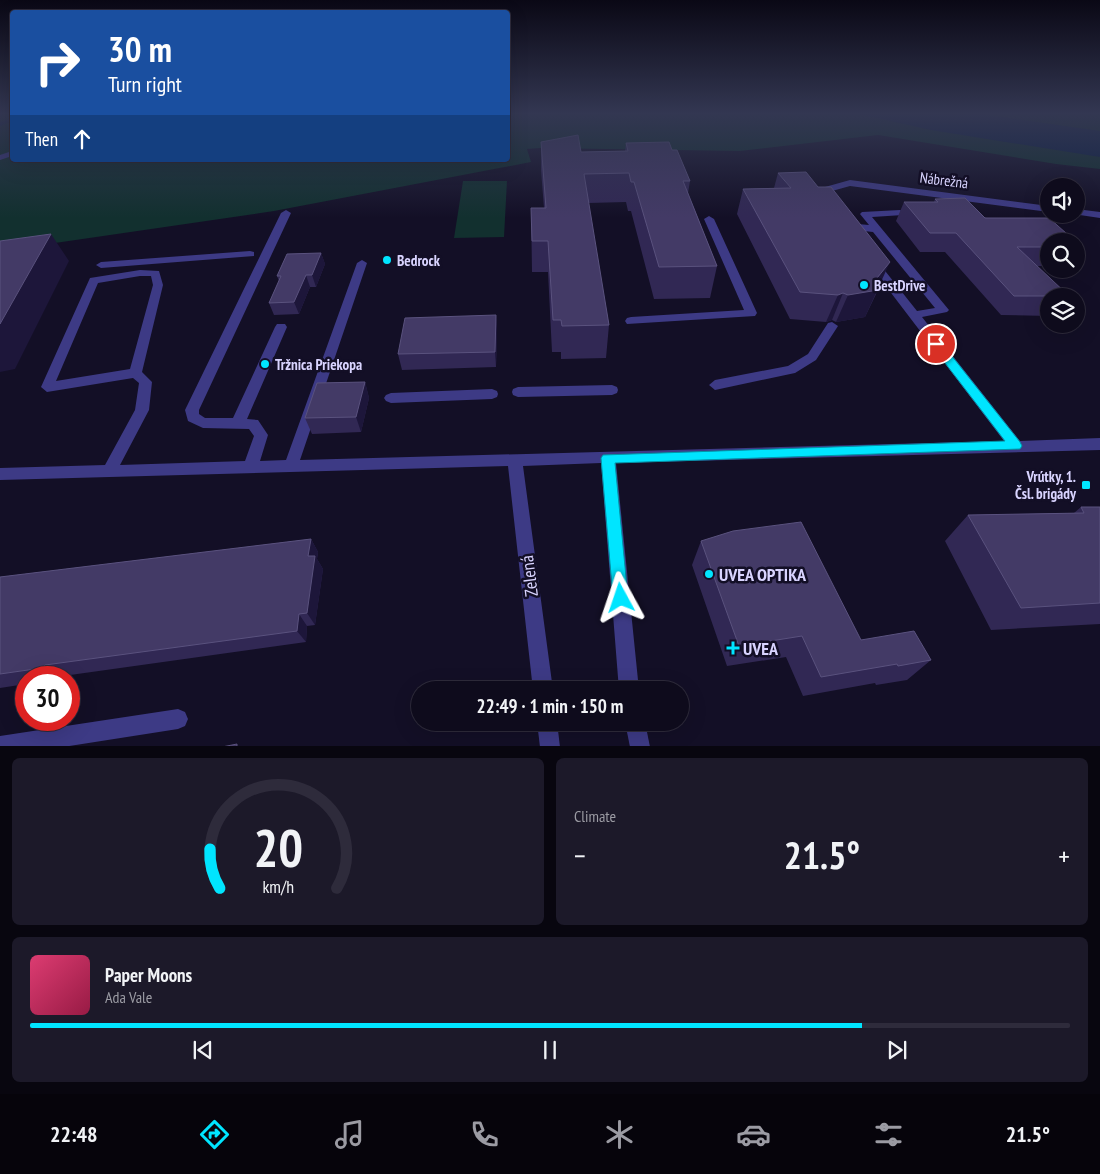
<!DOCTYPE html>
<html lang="en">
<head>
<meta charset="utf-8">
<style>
  body { margin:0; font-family:"PT Sans Narrow",sans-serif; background:#1c1929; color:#f1f3f6; height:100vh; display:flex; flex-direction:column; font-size:19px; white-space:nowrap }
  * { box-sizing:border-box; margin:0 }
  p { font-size:16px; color:#9b9ba3 }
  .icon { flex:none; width:28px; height:28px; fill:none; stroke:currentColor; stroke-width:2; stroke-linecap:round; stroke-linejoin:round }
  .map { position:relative; height:746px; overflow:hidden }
  .sheet { display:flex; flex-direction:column; gap:12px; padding:12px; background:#08060f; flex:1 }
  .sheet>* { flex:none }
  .guide { position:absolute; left:10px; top:10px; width:500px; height:152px; border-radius:5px; box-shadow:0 5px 20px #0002,0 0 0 1px #2e2b3b; background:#1a4fa0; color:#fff; overflow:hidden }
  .tools { position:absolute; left:1040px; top:178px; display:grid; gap:10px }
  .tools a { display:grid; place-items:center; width:45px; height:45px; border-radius:50%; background:#0e0b1c; box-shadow:0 5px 20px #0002,0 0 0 1px #2e2b3b; font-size:25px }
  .speed { position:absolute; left:15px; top:666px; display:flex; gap:10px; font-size:25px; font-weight:700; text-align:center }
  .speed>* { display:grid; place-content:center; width:65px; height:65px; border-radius:50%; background:#0e0b1c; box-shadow:0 5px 20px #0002,0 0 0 1px #2e2b3b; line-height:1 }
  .speed .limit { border:8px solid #d22; background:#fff; color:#111 }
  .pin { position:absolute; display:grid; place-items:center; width:42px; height:42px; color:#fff; margin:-21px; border:2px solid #fff; border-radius:50%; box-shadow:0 1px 5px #0007 }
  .me { position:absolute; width:55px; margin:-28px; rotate:355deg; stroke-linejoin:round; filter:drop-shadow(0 0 4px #0008) }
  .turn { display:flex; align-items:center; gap:18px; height:105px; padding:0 15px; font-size:22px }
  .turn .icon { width:65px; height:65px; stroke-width:2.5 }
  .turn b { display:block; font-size:35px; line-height:42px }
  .then { display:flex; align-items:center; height:48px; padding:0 15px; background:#0003; gap:10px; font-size:19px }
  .big { font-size:38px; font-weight:800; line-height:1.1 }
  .sheet .card { flex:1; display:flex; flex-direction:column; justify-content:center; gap:8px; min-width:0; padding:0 18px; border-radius:8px; background:#1c1929 }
  .sheet .dial { align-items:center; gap:0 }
  .dial svg { height:130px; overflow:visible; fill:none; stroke:#2e2b3b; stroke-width:7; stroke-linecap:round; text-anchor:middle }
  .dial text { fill:#f1f3f6; stroke:none }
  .song { display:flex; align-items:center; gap:15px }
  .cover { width:60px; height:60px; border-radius:8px; background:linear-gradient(135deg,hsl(340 70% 55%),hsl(340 70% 35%)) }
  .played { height:5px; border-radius:2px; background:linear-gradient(90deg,#00e5ff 80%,#2e2b3b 80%) }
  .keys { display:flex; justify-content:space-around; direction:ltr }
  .heat { display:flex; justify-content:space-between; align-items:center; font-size:28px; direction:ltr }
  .sheet .tiles { flex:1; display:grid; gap:12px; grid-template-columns:1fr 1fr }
  .card:last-child { grid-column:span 2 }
  .trip { position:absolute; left:411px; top:681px; width:278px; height:50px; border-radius:25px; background:#0e0b1c; box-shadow:0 5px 20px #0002,0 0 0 1px #2e2b3b; font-weight:800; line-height:50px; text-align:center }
  .tabs { display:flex; height:80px; justify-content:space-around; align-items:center; background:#06040b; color:#9b9ba3 }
  .tabs .icon { width:35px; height:35px }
  .tabs .current { color:#00e5ff }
  .tabs b { font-size:22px; color:#f1f3f6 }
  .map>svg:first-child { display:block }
</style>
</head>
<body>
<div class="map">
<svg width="1100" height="747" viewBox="0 0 1100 747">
  <rect width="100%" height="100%" fill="#130f26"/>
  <g fill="#12302f">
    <path d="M 0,113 L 12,113 L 12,160 L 508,160 L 508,113 L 1100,113 L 1100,169 L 1056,164 L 878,135 L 740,151 L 540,148 L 527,149 L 531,162 L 274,211 L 0,251 Z"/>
    <path d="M 463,181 L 507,181 L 504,237 L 454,238 Z"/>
  </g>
  <path fill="#0a1f44" d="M 855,113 L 974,113 L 1100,131 L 1100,157 L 931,130 Z"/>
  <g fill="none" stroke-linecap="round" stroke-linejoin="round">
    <path fill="#0a1f44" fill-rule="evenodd" d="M 10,119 L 12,119 L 12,121 L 0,126 L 0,122 Z"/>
    <g fill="#3d3a85" fill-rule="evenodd">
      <path d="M 12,151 L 12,156 L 0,160 L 0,155 Z"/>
      <path d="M 850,180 L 1049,206 L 1049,212 L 850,186 L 832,191 L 829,203 L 823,203 L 825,187 Z"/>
      <path d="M 1076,209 L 1100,212 L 1100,218 L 1073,214 L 1076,214 Z"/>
      <path d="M 286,210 L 291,213 L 199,410 L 199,414 L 205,418 L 233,418 L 275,327 L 277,324 L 285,324 L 287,327 L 247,419 L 258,420 L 268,435 L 260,461 L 286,460 L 357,263 L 362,260 L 367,263 L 300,460 L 1004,441 L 869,264 L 874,261 L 878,262 L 917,311 L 935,308 L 873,232 L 846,229 L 841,226 L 846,223 L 869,225 L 860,214 L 862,212 L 900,210 L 905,213 L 903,215 L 872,217 L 949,310 L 947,312 L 922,317 L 1020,441 L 1100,438 L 1100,450 L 616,463 L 639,690 L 619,690 L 601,463 L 523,466 L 553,690 L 533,690 L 508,466 L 0,480 L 0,468 L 105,465 L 135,410 L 139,383 L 133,378 L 47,392 L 41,387 L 90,278 L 140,270 L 159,271 L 163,285 L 142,372 L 152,382 L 149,410 L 120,465 L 245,461 L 254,436 L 249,429 L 203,428 L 188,421 L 185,410 L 281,213 ZM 140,276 L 151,276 L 153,285 L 130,369 L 56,381 L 98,283 Z"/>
      <path d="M 709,216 L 714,219 L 757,313 L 755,316 L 627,324 L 625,321 L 627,318 L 631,317 L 744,310 L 704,219 Z"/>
      <path d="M 250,251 L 254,252 L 254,256 L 101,268 L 96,265 L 101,262 Z"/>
      <path d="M 832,322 L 838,326 L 816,360 L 795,373 L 715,390 L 709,385 L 715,380 L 788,366 L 808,354 L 828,323 Z"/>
      <path d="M 612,385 L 617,387 L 618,390 L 617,393 L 612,395 L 518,397 L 513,395 L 512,392 L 513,389 L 518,387 Z"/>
      <path d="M 492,389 L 497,391 L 498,394 L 497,397 L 492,399 L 391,403 L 386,401 L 384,398 L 386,395 L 391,393 Z"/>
      <path d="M 178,709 L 185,712 L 188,719 L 185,726 L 178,729 L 63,747 L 0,747 L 0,736 Z"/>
      <path d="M 537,722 L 557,722 L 560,747 L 540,747 Z"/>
      <path d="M 625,722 L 645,722 L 650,747 L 630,747 Z"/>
    </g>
  </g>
  <g fill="#312854">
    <path d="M 541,142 L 581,152 L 625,151 L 626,143 L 672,150 L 690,181 L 688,193 L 717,266 L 710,298 L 654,299 L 631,211 L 628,211 L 626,202 L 588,203 L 609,325 L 606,358 L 561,359 L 561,352 L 552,352 L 548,272 L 532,272 L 531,208 L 544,208 L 541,170 Z"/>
    <path d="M 778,173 L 878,290 L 865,317 L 836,322 L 832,320 L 826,322 L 790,319 L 737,214 L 743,189 L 774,188 Z"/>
    <path d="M 935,199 L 1049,241 L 1049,266 L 1037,266 L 1049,296 L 1049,316 L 1001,315 L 945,252 L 920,252 L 896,221 L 904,202 L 934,202 Z"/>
    <path d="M 1076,242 L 1081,247 L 1076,254 Z"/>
    <path d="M 321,253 L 325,264 L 316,287 L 310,287 L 299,314 L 274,315 L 269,303 L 279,281 L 277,276 Z"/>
    <path d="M 496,315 L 497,330 L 496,367 L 402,370 L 398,354 Z"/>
    <path d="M 365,382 L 369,398 L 361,432 L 312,434 L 305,418 Z"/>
    <path d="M 1081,507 L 1100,507 L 1100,624 L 991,630 L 945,541 L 968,515 L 1074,513 Z"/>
    <path d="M 311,539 L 318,552 L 317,559 L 323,569 L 315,625 L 307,626 L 306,642 L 63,676 L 62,678 L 26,678 L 26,684 L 0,688 L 0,577 Z"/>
    <path d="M 701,541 L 861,640 L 931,660 L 907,680 L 876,685 L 875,683 L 803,696 L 786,657 L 727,666 L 692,565 Z"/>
  </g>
  <g fill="#1d163a">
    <path d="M 51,234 L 69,261 L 15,369 L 0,372 L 0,324 Z"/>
    <path d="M 321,253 L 325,264 L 316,287 L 312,275 Z"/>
    <path d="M 890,262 L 865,317 L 836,322 L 848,295 L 873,283 Z"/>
    <path d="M 306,275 L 310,287 L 299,314 L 294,302 Z"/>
    <path d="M 843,293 L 832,320 L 826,322 L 838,295 Z"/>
    <path d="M 496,315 L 497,330 L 496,367 L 495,352 Z"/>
    <path d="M 365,382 L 369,398 L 361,432 L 356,417 Z"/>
    <path d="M 311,539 L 318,552 L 317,559 L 323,569 L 315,625 L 307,613 L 308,556 Z"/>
    <path d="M 299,614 L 307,626 L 306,642 L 297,631 Z"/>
    <path d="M 45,665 L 63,676 L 62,678 L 58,678 L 42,668 Z"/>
  </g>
  <g fill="#433a66" stroke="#5a527e">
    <path d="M 578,135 L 581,152 L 628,151 L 626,143 L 669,142 L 672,150 L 677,150 L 690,181 L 683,181 L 717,266 L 659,267 L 634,182 L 631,182 L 629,173 L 584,174 L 609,325 L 562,326 L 561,320 L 553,320 L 548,241 L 532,241 L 531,208 L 546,208 L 541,142 Z"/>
    <path d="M 806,172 L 818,187 L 831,187 L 890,262 L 873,283 L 878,290 L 848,295 L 843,293 L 838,295 L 800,292 L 743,189 L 791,188 L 778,173 Z"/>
    <path d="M 965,198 L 985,218 L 1049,218 L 1075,241 L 1049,241 L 1049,247 L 1017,247 L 1069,296 L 1014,296 L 956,233 L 930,233 L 904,202 L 938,202 L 935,199 Z"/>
    <path d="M 51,234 L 0,324 L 0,241 Z"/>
    <path d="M 1076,242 L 1081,247 L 1076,247 Z"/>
    <path d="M 321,253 L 312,275 L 306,275 L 294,302 L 269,303 L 281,276 L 277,276 L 287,254 Z"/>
    <path d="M 496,315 L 495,352 L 398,354 L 405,318 Z"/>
    <path d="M 365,382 L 356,417 L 305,418 L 317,383 Z"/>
    <path d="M 1081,507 L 1100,507 L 1100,603 L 1021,608 L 968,515 L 1084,513 Z"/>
    <path d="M 801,522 L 861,640 L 914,631 L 931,660 L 898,666 L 897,664 L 821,677 L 802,636 L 739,646 L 701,541 L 733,531 Z"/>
    <path d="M 311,539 L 308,556 L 315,556 L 307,613 L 299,614 L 297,631 L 45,665 L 42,668 L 0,674 L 0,577 Z"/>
    <path d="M 237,744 L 237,747 L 222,747 Z"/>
  </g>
  <linearGradient id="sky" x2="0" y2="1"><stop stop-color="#0a0815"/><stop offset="0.52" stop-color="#333752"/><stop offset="1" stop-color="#333752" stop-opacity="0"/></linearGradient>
  <rect width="1100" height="218" fill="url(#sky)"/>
  <path fill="#00e5ff" stroke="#0095a6" d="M 936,340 L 940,341 L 1020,442 L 1022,446 L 1020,449 L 615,463 L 628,598 L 626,604 L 621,606 L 615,604 L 613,598 L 601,458 L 603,455 L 1005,441 L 932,346 L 931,344 Z"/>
  <g fill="#00e5ff" stroke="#130f26" stroke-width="2">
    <circle cx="387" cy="260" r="5"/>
    <circle cx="864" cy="285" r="5"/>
    <circle cx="265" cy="364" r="5"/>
    <rect x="1081" y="480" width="10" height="10" rx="2.5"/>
    <circle cx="709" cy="574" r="5"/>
    <path d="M730.5 640.5h5v5h5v5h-5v5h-5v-5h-5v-5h5z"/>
  </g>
  <g text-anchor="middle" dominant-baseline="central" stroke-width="5" stroke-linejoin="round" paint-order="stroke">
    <g font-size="15" fill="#d9d4ff" stroke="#130f26">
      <text transform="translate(944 180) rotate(7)">Nábrežná</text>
    </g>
    <g font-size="15" font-weight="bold" fill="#d9d4ff" stroke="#130f26" text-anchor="start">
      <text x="397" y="260">Bedrock</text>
      <text x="874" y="285">BestDrive</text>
      <text x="275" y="364">Tržnica Priekopa</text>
      <text x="1076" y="476" text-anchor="end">Vrútky, 1.<tspan x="1076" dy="17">Čsl. brigády</tspan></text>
    </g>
    <g font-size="18" font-weight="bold" fill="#d9d4ff" stroke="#130f26" text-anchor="start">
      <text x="719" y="574">UVEA OPTIKA</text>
      <text x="743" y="648">UVEA</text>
    </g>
    <g font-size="18" fill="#d9d4ff" stroke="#130f26">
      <text transform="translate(529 576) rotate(-97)">Zelená</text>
    </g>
  </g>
</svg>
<div class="tools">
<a><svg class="icon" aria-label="sound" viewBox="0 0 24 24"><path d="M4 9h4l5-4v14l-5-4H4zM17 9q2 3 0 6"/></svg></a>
<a><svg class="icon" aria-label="search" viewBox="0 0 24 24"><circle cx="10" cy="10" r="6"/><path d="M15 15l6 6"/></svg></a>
<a><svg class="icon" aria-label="layers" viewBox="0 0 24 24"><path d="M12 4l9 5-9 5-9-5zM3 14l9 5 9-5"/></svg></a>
</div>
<div class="speed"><div class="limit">30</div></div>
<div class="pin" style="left:936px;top:344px;background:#d93025"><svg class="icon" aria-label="arrive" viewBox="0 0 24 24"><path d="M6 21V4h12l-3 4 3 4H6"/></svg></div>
<svg class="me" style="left:621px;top:598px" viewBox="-20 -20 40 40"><path d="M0-17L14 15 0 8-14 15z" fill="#00e5ff" stroke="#fff" stroke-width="4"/></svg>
<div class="trip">22:49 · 1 min · 150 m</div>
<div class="guide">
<div class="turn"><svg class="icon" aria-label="right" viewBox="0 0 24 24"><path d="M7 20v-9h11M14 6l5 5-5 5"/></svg><div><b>30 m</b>Turn right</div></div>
<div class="then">Then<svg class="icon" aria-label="ahead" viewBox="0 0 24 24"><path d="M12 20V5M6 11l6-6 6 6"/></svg></div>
</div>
</div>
<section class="sheet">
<div class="tiles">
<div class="card dial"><svg viewBox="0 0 100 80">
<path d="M14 69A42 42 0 1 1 86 69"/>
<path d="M14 69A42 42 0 0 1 8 45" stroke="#00e5ff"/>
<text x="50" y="56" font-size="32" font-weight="700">20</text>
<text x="50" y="72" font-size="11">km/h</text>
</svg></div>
<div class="card"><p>Climate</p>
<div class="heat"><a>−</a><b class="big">21.5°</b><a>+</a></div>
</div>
<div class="card">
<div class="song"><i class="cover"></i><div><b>Paper Moons</b><p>Ada Vale</p></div></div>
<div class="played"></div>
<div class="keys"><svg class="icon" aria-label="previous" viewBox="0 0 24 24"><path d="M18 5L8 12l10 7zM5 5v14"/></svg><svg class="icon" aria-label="pause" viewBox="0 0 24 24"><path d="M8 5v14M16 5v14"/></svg><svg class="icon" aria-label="next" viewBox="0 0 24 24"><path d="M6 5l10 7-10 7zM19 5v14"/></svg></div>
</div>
</div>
</section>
<nav class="tabs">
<b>22:48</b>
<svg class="icon current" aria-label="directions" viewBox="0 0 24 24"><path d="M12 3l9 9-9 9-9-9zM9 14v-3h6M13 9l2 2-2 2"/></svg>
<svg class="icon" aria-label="music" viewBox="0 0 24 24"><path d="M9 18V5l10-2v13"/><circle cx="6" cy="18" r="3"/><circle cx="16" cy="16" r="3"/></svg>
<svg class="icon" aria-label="phone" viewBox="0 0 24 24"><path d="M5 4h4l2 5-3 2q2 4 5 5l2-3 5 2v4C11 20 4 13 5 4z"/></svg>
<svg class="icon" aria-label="climate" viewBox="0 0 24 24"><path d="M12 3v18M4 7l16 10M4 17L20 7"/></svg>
<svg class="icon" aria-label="car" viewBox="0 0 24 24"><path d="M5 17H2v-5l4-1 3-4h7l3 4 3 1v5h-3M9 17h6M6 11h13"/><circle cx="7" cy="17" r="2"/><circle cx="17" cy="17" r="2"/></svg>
<svg class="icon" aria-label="filters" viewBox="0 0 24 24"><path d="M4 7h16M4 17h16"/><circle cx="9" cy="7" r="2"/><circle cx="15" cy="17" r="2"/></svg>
<b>21.5°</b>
</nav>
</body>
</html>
